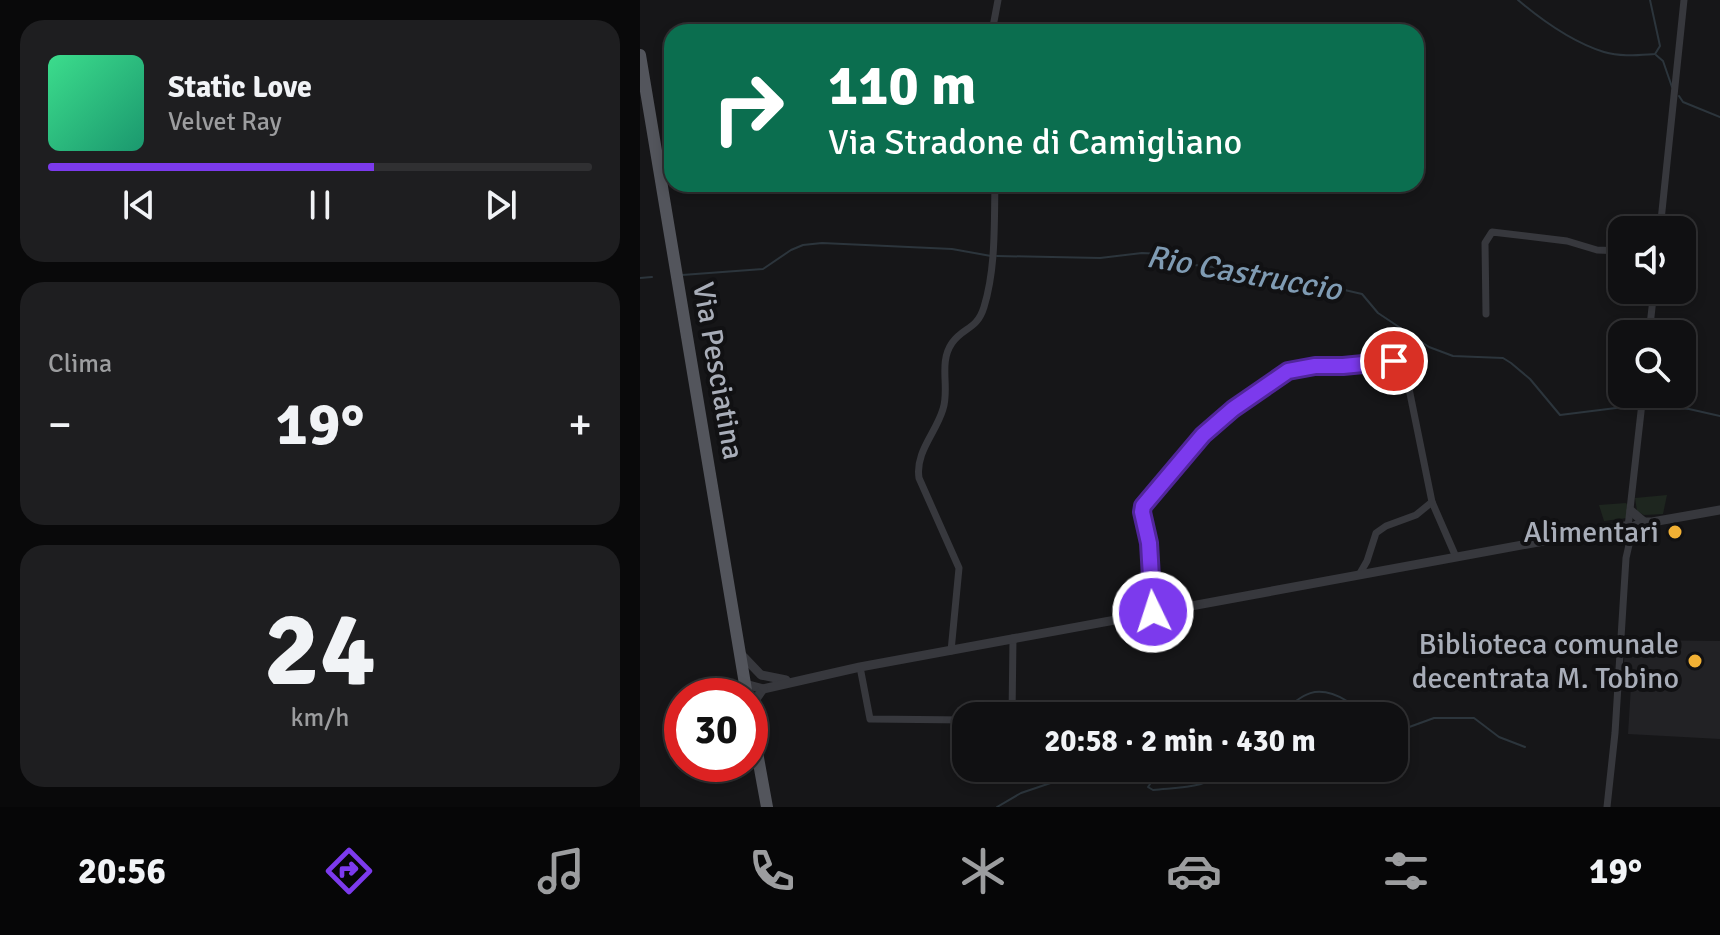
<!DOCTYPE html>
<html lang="it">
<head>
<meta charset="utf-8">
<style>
  body { margin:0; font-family:Signika,sans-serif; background:#1e1e20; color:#f1f3f6; height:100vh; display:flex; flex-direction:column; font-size:30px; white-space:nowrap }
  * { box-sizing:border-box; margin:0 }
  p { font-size:26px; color:#9c9d9f }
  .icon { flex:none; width:44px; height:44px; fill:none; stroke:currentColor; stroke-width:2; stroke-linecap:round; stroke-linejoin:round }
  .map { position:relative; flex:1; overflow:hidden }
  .sheet { display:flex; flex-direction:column; gap:20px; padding:20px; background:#09090a; width:640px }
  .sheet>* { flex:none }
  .hud { position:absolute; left:24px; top:24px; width:760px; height:168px; border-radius:24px; box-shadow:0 4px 12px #0003,0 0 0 2px #303032; background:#0b6e4f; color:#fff; overflow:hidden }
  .buttons { position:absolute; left:968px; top:216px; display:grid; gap:16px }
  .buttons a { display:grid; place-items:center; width:88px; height:88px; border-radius:16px; background:#101012; box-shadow:0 4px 12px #0003,0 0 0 2px #303032; font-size:40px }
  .speed { position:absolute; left:24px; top:678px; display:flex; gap:16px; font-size:40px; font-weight:700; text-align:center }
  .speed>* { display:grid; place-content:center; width:104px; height:104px; border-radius:50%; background:#101012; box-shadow:0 4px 12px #0003,0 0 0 2px #303032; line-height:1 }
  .speed .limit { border:12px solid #d22; background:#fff; color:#111 }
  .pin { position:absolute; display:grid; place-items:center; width:68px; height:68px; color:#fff; margin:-34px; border:4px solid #fff; border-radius:50%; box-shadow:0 2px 8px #0007 }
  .me { position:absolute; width:88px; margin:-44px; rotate:356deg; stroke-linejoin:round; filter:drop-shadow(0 0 6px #0008) }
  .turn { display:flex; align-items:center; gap:28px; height:168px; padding:0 32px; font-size:36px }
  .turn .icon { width:104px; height:104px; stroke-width:2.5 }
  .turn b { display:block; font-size:56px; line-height:68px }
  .big { font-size:60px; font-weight:800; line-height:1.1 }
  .sheet .tile { flex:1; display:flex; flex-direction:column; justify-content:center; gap:12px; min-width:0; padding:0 28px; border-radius:24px; background:#1e1e20 }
  .sheet .dial { align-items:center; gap:0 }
  .dial b { font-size:104px; line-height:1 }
  .song { display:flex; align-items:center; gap:24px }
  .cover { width:96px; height:96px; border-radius:12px; background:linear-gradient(135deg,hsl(150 70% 55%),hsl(160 70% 35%)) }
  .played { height:8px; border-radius:4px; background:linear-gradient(90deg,#7c3aed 60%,#303032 60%) }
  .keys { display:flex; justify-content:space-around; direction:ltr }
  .heat { display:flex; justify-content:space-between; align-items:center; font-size:44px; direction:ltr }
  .trip { position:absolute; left:312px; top:702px; width:456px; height:80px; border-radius:24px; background:#101012; box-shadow:0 4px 12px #0003,0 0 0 2px #303032; font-weight:800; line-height:80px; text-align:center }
  .tab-bar { display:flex; height:128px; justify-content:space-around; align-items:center; background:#060607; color:#9c9d9f }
  .tab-bar .icon { width:56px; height:56px }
  .tab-bar .active { color:#7c3aed }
  .tab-bar b { font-size:36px; color:#f1f3f6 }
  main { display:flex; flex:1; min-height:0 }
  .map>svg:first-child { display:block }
</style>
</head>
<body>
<main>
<section class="sheet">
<div class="tile">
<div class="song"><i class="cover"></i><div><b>Static Love</b><p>Velvet Ray</p></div></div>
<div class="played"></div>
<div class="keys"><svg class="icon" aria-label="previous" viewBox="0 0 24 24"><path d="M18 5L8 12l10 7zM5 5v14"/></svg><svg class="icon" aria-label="pause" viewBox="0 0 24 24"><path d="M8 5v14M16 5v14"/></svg><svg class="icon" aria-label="next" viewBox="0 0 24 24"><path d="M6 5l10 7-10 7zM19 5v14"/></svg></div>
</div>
<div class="tile"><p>Clima</p>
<div class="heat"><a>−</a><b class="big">19°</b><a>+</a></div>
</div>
<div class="tile dial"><b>24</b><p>km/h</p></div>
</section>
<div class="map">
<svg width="1080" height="807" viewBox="0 0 1080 807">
  <rect width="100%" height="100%" fill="#161618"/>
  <path fill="#222225" d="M 994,640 L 1080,641 L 1080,739 L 988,734 L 991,686 L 982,685 L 985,650 L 993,650 Z"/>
  <g fill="#1e261f">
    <path d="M 1027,495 L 1023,514 L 1004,515 L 997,511 L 995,498 Z"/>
    <path d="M 986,503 L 988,506 L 987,518 L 964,521 L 959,505 Z"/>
  </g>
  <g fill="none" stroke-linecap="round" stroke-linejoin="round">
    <g stroke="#2c353c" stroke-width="2">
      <path d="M 878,0 C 904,22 932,42 964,52 C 981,57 998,55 1015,54 L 1020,46 L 1010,0"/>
      <path d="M 1016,55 L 1023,61 L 1032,87"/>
      <path d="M 1039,96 L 1043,102 L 1080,117"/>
      <path d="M 357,256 L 460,258 L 502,253 L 523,254 L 554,265 L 631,273 L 722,294 L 738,313 L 789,347 L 813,356 L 863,358 L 871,363 L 890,379 L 920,415 L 1000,405"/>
      <path d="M 42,275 L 123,269 L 151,250 L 163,245 L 182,243 L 312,249 L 351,256"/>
      <path d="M 0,278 L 12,277"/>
      <path d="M 1006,405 L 1049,409 L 1080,416"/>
      <path d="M 639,716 C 662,693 677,683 707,701 C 711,703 716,703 720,704 C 725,706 731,712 735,716"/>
      <path d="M 754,729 L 761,730 L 794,718 L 834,718 L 859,737 L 885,747"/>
      <path d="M 516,768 L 517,774 L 508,787 L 513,790 C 541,787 568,789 588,768"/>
      <path d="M 357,807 L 381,793 L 455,768"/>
    </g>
    <g stroke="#37383d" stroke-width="7">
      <path d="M 352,32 L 358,0"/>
      <path d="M 1020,230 L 1044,0"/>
      <path d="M 846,314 L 845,243 L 852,232 L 927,241 L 957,250 L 982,251"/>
      <path d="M 1009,334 L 1014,290"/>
      <path d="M 988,527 L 1003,394"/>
      <path d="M 719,575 L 727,561 L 736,533 L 746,526 L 776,515 L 792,502"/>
      <path d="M 513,612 L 509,543 L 502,512 L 503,506 L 563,435 L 593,409 L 648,371 L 675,366 L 703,366 L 754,361 L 764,364 L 792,502 L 816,557"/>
      <path d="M 311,651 L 319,568 L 279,478 C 275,452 296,433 303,409 C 310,388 298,363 312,343 C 323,327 337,330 344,307 C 356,268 354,224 355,184"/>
      <path d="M 220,667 L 230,719 L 326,720"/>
      <path d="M 372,716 L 373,638"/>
      <path d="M 373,768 L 373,780"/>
      <path d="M 967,807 L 975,733 L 986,558 L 991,536"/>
    </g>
    <g stroke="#37383d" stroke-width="9">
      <path d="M 991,511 L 1004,522"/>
      <circle cx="986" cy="532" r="6"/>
      <path d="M 990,528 L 1004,522 L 1012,522 L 1080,510"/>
      <path d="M 99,652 L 121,675 L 146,680"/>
      <path d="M 105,684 L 123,689 L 220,667 L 985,526"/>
      <path d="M 112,718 L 116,699 L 123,689"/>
    </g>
    <g stroke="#53555c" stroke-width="12">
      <path d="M 0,55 L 107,696"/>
      <path d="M 110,714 L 127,807"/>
    </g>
  </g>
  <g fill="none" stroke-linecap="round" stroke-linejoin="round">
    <g stroke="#51269a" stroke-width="20">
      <path id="route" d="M 513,612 L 509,543 L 502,512 L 503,506 L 563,435 L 593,409 L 648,371 L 675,366 L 703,366 L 754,361"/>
    </g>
    <use href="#route" stroke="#7c3aed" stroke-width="14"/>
  </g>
  <g fill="#f2b134" stroke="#111113" stroke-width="3">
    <circle cx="1035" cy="532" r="8"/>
    <circle cx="1055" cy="661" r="8"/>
  </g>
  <g text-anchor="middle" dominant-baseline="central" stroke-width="8" stroke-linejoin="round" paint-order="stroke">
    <g font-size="30" fill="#a8adb8" stroke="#111113">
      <text transform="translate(78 371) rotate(80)">Via Pesciatina</text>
    </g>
    <g font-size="30" fill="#a8adb8" stroke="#111113" text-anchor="end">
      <text x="1019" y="532">Alimentari</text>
      <text x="1039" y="644">Biblioteca comunale<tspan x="1039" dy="34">decentrata M. Tobino</tspan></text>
    </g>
    <g font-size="32" font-style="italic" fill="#7f9bb3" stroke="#111113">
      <text transform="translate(604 273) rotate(10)">Rio Castruccio</text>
    </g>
  </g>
</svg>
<div class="buttons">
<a><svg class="icon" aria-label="sound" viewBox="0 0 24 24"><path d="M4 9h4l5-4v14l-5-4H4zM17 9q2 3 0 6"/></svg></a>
<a><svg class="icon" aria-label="search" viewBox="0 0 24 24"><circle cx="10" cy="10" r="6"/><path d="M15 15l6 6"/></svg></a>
</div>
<div class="speed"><div class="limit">30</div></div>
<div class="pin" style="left:754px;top:361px;background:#d93025"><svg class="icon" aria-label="arrive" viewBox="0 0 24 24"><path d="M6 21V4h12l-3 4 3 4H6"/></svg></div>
<svg class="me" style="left:513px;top:612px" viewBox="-20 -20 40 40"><circle r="17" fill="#7c3aed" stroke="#fff" stroke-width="3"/><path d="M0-11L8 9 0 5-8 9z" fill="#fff"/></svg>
<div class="trip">20:58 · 2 min · 430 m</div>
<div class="hud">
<div class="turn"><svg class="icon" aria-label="right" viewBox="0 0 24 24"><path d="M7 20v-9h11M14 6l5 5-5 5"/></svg><div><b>110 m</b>Via Stradone di Camigliano</div></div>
</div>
</div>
</main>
<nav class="tab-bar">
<b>20:56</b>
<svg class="icon active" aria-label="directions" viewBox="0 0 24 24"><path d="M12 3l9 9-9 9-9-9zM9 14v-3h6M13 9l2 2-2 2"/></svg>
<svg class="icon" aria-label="music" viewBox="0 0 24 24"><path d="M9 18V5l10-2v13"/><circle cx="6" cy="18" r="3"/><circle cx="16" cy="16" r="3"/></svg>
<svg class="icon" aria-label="phone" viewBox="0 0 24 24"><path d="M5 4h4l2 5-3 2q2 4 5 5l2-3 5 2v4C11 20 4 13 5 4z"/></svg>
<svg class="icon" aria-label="climate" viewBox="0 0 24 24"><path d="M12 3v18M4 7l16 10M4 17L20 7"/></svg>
<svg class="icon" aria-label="car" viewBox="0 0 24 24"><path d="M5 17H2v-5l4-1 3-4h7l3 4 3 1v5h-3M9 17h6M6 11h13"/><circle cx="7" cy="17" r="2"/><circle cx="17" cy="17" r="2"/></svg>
<svg class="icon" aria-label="filters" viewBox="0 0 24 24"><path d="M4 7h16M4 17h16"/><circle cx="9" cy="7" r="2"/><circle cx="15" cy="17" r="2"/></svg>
<b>19°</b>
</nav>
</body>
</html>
